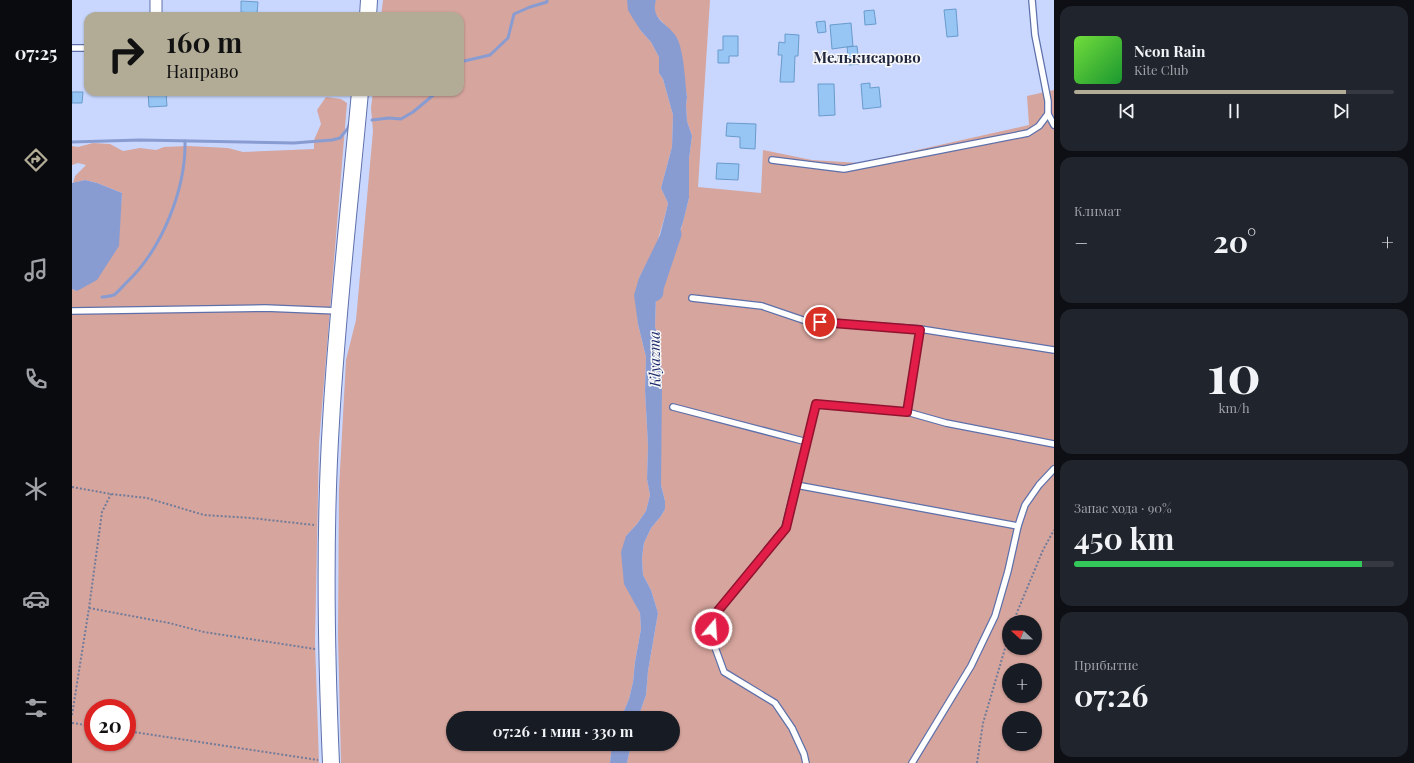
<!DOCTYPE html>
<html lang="ru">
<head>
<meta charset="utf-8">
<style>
  body { margin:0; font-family:"Playfair Display",serif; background:#20242c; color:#f1f3f6; height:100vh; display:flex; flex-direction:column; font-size:15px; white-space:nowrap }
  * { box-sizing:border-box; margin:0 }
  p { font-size:13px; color:#9ea1a6 }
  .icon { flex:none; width:22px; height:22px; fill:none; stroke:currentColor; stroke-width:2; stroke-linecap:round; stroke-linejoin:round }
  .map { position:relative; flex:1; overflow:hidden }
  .drawer { display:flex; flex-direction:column; gap:6px; padding:6px; background:#0d0f14; width:360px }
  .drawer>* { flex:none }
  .top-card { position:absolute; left:12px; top:12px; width:380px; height:84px; border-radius:12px; box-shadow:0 1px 3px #0004; background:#b2ac97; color:#111; overflow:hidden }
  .needle { width:26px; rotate:292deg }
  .fabs { position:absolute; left:930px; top:615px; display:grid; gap:8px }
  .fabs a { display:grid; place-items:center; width:40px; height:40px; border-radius:50%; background:#171b24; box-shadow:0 1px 3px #0004; font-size:20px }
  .speed { position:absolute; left:12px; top:699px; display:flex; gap:8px; font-size:20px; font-weight:700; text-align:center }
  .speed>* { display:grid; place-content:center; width:52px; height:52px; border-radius:50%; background:#171b24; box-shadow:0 1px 3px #0004; line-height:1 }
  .speed .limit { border:6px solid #d22; background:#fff; color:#111 }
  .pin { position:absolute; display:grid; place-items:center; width:34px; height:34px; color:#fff; margin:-17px; border:2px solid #fff; border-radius:50%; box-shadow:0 1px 4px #0007 }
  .me { position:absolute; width:44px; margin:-22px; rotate:18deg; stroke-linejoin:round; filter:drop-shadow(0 0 3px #0008) }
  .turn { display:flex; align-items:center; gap:14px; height:84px; padding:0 16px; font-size:18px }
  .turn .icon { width:52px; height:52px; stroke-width:2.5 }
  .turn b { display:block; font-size:28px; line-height:34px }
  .big { font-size:30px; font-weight:700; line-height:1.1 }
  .drawer .card { flex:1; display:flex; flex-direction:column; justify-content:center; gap:6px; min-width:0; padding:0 14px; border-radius:12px; background:#20242c }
  .drawer .dial { align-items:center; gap:0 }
  .dial b { font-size:52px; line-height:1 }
  .song { display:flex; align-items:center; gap:12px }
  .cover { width:48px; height:48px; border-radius:6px; background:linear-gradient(135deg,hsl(100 70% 55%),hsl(130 70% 35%)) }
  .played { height:4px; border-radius:2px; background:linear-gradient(90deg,#b2ac97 85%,#363941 85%) }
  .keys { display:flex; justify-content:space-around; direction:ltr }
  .heat { display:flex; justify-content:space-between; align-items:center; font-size:22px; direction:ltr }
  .charge { height:6px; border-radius:3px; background:linear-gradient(90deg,#34c759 90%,#363941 0) }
  .trip { position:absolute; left:374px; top:711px; width:234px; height:40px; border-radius:20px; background:#171b24; box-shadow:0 1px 3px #0004; font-weight:700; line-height:40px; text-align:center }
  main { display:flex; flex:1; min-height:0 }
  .tab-bar { display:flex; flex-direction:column; width:72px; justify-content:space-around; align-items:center; background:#090b0e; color:#9ea1a6 }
  .tab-bar .icon { width:28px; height:28px }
  .tab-bar .selected { color:#b2ac97 }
  .tab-bar b { font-size:18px; color:#f1f3f6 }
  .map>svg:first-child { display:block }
</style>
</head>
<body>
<main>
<nav class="tab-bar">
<b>07:25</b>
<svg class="icon selected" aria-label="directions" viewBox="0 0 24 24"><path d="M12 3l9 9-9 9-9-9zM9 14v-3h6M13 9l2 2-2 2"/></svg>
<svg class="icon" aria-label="music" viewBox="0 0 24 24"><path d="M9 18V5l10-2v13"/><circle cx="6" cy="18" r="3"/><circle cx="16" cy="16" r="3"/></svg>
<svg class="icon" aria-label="phone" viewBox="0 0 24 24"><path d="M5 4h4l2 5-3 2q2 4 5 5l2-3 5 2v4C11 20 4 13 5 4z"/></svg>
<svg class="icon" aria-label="climate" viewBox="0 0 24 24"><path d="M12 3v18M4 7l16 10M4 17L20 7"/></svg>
<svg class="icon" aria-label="car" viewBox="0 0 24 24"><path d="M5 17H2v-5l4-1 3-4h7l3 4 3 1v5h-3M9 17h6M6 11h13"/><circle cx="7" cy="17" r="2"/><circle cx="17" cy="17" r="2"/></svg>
<svg class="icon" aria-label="filters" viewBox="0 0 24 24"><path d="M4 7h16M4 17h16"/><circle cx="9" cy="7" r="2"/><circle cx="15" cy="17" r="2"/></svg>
</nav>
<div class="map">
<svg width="982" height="763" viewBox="0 0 982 763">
  <rect width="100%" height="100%" fill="#c9d7fe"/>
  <g fill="#d6a59d" fill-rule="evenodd">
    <path d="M 311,0 L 555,0 L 569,31 L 579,42 L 587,57 L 587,73 L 591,79 L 601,115 L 600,147 L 589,188 L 596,203 L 594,212 L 585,243 L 567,278 L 565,311 L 566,324 L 574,357 L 573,390 L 576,446 L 575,479 L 578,495 L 574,511 L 565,524 L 554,536 L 561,599 L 568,613 L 569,629 L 563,662 L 561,682 L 557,699 L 549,718 L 381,718 L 381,744 L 540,744 L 538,763 L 269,763 L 266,636 L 267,489 L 274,360 L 284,320 L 301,131 L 299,108 L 301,92 L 388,92 L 388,16 L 309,16 Z"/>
    <path d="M 584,0 L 638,0 L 626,187 L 689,193 L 691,150 L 740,160 L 787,163 L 957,125 L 955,96 L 982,90 L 982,763 L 555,763 L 559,744 L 601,744 L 601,718 L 566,718 L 574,695 L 576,671 L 586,613 L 579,590 L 571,575 L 570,558 L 571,550 L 572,543 L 579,528 L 589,516 L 593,509 L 593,501 L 589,485 L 588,340 L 583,327 L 584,295 L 589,265 L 593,257 L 602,245 L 609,229 L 617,198 L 617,159 L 620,136 L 615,121 L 614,105 L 615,97 L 604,37 L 583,14 L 582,6 ZM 937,622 L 963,622 L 963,648 L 937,648 ZM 937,670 L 963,670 L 963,696 L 937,696 ZM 937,718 L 963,718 L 963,744 L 937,744 Z"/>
    <path d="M 254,97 L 269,99 L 275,103 L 247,443 L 243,642 L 247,763 L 0,763 L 0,289 L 5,291 L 48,218 L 50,193 L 25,183 L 13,180 L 1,183 L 3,176 L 14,165 L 6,163 L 0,165 L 0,146 L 6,147 L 21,143 L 38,144 L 51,151 L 68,148 L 84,150 L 92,147 L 116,146 L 156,148 L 171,152 L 242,149 L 242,140 L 249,124 L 245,110 ZM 21,708 L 55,708 L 55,742 L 21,742 Z"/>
  </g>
  <g fill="#899cd2">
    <path d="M 555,0 L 584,0 C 578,21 597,23 605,38 C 612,52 613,81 615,97 L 614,105 L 615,121 L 620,136 L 617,159 L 617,198 L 611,222 L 606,237 L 602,245 L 593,257 L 589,265 L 584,295 L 583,327 L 588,340 L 590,386 L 589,485 L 593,501 L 593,509 L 589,516 L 579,528 L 572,543 L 571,550 L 570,558 L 571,575 L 579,590 L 586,613 L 576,671 L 574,695 L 566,718 L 549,718 L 557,699 L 561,682 L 563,662 L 569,629 L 568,613 L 552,584 L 549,552 L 554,536 L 565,524 L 574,511 L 578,495 L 575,479 L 576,446 L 573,390 L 574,357 L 566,324 L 562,295 L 567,278 L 588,235 L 594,212 L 596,203 L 589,188 L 600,147 L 601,115 L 591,79 L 587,73 L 587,57 L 579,42 L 569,31 L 560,17 L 556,10 Z"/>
    <path d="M 13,180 L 25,183 L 50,193 L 47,246 L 25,280 L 5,291 L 0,289 L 0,183 Z"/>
    <path d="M 540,744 L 559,744 L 555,763 L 538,763 Z"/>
  </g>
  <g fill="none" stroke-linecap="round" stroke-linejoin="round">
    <g stroke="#899cd2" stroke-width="3">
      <path d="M 388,62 L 418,55 L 436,38 L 442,14 L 458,7 L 475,2 L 475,0"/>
      <path d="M 300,120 L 317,118 L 329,119 L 341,112 L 365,92"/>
      <path d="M 0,142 L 68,140 L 222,143 L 260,140 L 268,138 L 276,128 L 278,122"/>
      <path d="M 30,297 C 33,297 38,296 42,295 C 46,292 51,286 55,282 C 90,249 114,189 113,141"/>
    </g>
    <path stroke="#899cd2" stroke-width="19" d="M 582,292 L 582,288 L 600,234"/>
  </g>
  <g fill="#97c5f4" stroke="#699bcd">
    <path d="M 169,1 L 186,2 L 185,14 L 169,12 Z"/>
    <path d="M 884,9 L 886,36 L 875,37 L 872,10 Z"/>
    <path d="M 802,10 L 804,24 L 793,25 L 792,11 Z"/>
    <path d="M 753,21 L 754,32 L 746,33 L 744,22 Z"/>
    <path d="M 779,23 L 781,46 L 760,49 L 758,25 Z"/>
    <path d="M 713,34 L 727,35 L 726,56 L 723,56 L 722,82 L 708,82 L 710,55 L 706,55 L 707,42 L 713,43 Z"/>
    <path d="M 651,36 L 666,36 L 666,56 L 657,56 L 657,63 L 646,63 L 646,50 L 651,50 Z"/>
    <path d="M 785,46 L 787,64 L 777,65 L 775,47 Z"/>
    <path d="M 798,83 L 798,88 L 807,87 L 809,107 L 791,109 L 789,84 Z"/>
    <path d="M 746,84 L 762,84 L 763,115 L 747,116 Z"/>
    <path d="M 0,92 L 11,92 L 10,103 L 0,103 Z"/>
    <path d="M 76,92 L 94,92 L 95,106 L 77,107 Z"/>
    <path d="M 655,123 L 684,124 L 683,149 L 668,148 L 668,137 L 654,136 Z"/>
    <path d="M 645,163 L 667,164 L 666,180 L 644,179 Z"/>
  </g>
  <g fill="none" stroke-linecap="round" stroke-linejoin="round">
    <g stroke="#5e70aa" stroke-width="8">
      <g id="lane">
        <path d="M 0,48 L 16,48"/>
        <path d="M 976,114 L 982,125"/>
        <path d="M 700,160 L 772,169 L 956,133 L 967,126 L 976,114 L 976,101 L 963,35 L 960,0"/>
        <path d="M 620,298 L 690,306 L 734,321 L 848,329"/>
        <path d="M 0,311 L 193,308 L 267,311"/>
        <path d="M 601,407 L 735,442"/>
        <path d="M 835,412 L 848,329 L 982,350"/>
        <path d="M 724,485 L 946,526"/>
        <path d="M 734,763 L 732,754 L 720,728 L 703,703 L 652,672 L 640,639 L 640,618 L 713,528 L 744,404 L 835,412 L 874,423 L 982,444"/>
        <path d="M 840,763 L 899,666 L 923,616 L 936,571 L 946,526 L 953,505 L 967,485 L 982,469"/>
      </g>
    </g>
    <g stroke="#5e70aa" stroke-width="13">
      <path id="street" d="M 84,16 L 84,0"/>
    </g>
    <g stroke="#5e70aa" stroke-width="18">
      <g id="secondary">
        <path d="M 296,16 L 297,0"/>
        <path d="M 259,763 C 254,650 252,535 259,422 C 265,312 278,202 288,92"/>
      </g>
    </g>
    <g stroke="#707b9a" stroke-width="2" stroke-dasharray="2 2" stroke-linecap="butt">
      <path d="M 0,487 L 39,494 L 75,498 L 132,515 L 179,518 L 242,525"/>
      <path d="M 17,608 L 97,623 L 132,632 L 243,649"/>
      <path d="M 941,622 L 971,550 L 982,530"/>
      <path d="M 0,715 L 17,608 L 30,512 L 39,494"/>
      <path d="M 0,723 L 21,726"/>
      <path d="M 55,731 L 246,760"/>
      <path d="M 905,763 L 911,723 L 937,635"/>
    </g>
    <use href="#lane" stroke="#fff" stroke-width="5.5"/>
    <use href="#street" stroke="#fff" stroke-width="11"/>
    <use href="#secondary" stroke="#fff" stroke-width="16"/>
  </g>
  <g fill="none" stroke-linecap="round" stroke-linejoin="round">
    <g stroke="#92132f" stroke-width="10">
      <path id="route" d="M 640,629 L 640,618 L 714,528 L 744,404 L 835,412 L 848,330 L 748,322"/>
    </g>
    <use href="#route" stroke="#e11d48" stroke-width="7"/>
  </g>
  <g text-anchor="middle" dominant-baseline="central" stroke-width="3" stroke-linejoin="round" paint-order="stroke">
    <g font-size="15" font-weight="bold" fill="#1f263e" stroke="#f9f9f9">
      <text x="795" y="57">Мелькисарово</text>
    </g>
    <g font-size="15" font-style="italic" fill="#1d2c6c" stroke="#f9f9f9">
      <text transform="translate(582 359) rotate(-91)">Klyazma</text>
    </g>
  </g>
</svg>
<div class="fabs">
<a><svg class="needle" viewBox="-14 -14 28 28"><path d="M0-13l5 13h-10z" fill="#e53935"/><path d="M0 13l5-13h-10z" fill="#9ea1a6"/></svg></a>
<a>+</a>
<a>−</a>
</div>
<div class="speed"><div class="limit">20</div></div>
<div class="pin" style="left:748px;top:322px;background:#d93025"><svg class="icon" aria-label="arrive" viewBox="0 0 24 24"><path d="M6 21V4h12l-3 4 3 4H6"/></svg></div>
<svg class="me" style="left:640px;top:629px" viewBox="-20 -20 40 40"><circle r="17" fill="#e11d48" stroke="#fff" stroke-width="3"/><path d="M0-11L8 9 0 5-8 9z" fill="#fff"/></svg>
<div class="trip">07:26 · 1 мин · 330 m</div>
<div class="top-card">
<div class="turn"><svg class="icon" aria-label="right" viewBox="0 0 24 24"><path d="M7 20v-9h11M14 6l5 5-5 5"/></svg><div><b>160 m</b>Направо</div></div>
</div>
</div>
<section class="drawer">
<div class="card">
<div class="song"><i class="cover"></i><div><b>Neon Rain</b><p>Kite Club</p></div></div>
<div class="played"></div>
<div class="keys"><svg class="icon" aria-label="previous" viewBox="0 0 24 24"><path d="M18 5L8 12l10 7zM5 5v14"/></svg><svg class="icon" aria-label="pause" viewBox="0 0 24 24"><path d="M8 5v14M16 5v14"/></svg><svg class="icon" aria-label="next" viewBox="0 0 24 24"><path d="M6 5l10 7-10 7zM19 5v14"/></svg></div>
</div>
<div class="card"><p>Климат</p>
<div class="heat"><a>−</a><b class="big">20°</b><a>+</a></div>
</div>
<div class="card dial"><b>10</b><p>km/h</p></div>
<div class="card"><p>Запас хода · 90%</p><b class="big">450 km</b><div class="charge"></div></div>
<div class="card"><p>Прибытие</p><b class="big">07:26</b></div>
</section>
</main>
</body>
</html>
